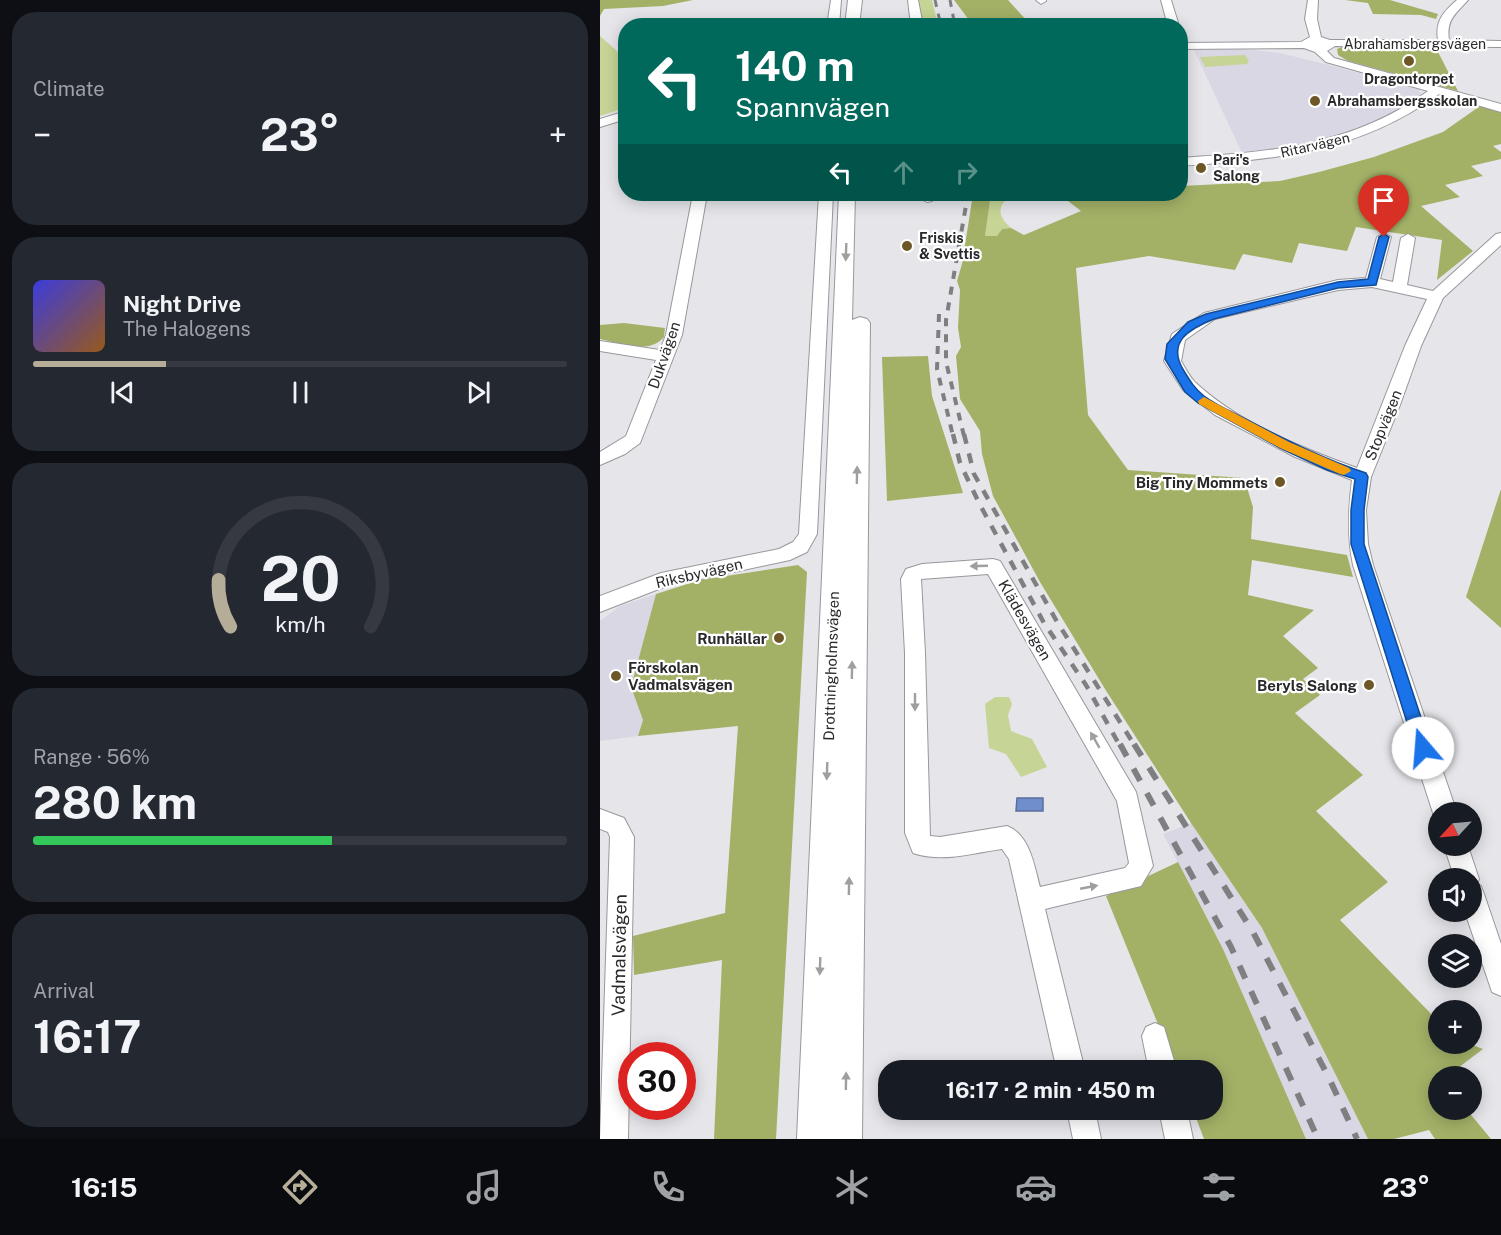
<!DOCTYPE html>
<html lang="en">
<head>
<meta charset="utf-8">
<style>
  body { margin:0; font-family:"Public Sans",sans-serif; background:#242831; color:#f1f3f6; height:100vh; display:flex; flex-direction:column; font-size:22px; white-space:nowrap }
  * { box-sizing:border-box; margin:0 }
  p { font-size:20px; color:#9ea1a6 }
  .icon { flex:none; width:33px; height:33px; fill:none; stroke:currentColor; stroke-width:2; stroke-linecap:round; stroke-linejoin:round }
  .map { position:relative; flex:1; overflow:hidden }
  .details { display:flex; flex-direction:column; gap:12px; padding:12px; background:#0d0f14; width:600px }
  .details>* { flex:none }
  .banner { position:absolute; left:18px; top:18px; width:570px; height:183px; border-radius:24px; box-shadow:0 3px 15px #0003; background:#00695c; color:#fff; overflow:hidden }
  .needle { width:39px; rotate:244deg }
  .buttons { position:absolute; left:828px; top:802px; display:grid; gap:12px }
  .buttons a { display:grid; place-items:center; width:54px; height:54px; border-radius:50%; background:#171b24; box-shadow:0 3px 15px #0003; font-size:30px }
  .speed { position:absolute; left:18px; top:1042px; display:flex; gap:12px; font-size:30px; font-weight:700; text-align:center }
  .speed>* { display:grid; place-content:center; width:78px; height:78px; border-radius:50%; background:#171b24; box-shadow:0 3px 15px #0003; line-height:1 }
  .speed .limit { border:9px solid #d22; background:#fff; color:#111 }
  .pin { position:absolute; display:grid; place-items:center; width:51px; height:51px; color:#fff; margin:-62px -26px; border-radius:50% 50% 50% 0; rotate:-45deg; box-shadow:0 0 6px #0007 }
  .pin .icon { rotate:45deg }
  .me { position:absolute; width:66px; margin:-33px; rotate:342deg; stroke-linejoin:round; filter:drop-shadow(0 0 4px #0008) }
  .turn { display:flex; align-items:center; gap:21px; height:126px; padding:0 18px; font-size:27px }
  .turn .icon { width:78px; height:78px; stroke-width:2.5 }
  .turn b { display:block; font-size:42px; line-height:51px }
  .lanes { display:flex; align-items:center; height:57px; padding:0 18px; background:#0003; justify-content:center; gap:30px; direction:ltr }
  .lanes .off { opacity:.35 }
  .big { font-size:45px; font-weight:700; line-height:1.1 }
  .details .tile { flex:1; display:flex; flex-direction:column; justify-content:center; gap:9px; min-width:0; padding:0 21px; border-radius:24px; background:#242831 }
  .details .dial { align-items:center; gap:0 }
  .dial svg { height:156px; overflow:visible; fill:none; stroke:#363941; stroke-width:7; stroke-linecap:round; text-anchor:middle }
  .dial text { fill:#f1f3f6; stroke:none }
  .song { display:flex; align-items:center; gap:18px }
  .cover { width:72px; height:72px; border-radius:9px; background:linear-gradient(135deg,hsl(240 70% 55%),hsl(30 70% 35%)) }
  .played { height:6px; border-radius:3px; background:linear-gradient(90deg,#b6ad99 25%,#363941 25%) }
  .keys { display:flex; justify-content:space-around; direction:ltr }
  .heat { display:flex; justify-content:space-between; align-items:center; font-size:33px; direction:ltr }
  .charge { height:9px; border-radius:4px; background:linear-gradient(90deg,#34c759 56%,#363941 0) }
  .trip { position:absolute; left:278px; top:1060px; width:345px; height:60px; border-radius:24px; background:#171b24; box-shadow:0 3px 15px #0003; font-weight:700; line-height:60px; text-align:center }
  .tabs { display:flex; height:96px; justify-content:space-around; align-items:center; background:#090b0e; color:#9ea1a6 }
  .tabs .icon { width:42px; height:42px }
  .tabs .on { color:#b6ad99 }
  .tabs b { font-size:27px; color:#f1f3f6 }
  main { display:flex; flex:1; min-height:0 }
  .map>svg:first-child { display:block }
</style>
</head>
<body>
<main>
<section class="details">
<div class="tile"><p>Climate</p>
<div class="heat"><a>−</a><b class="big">23°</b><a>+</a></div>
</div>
<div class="tile">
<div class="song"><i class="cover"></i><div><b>Night Drive</b><p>The Halogens</p></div></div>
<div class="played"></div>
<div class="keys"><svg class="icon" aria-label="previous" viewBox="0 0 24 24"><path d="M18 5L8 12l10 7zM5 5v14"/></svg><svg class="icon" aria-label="pause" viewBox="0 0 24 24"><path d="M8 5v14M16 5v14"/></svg><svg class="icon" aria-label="next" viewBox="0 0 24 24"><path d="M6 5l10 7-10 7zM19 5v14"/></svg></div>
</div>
<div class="tile dial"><svg viewBox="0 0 100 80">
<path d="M14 69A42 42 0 1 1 86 69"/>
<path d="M14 69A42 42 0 0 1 8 45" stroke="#b6ad99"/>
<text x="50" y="56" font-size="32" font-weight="700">20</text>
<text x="50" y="72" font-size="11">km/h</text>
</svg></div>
<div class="tile"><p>Range · 56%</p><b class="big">280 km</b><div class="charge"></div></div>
<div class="tile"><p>Arrival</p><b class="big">16:17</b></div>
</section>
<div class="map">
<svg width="901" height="1139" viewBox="0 0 901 1139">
  <rect width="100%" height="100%" fill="#e6e5ea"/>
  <g fill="#d9d7e3">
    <path d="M 636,48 L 680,53 L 729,65 L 818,89 L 821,94 L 805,107 L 778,120 L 730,138 L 695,147 L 642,153 L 594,50 Z"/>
    <path d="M 56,594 L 31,687 L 43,720 L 38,736 L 0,741 L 0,621 L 20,606 Z"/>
    <path d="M 591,823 L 662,928 L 768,1139 L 706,1139 L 623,949 L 563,834 Z"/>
  </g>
  <g fill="#c6d496">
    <path d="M 317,0 L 332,0 L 338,25 L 328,25 L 327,21 L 320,21 Z"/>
    <path d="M 0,36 L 26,59 L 25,108 L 0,116 Z"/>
    <path d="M 645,55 L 649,61 L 647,64 L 605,67 L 600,57 Z"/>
    <path d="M 391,194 L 414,194 C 397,204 396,215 411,228 L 402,229 L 397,236 L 385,236 Z"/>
    <path d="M 395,697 L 409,697 L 412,704 L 408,715 L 411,731 L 432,739 L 447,767 L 421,777 L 406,754 L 389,748 L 385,704 Z"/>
  </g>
  <g fill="#a3b167">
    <path d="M 0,0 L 93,0 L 63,6 L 4,9 L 0,16 Z"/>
    <path d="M 354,0 L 408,0 L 427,21 L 392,24 L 369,20 Z"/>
    <path d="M 745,0 L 790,0 L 838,14 L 836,19 L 821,15 L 773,14 L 768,3 Z"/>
    <path d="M 742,47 L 836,48 L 858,91 L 748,61 L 738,55 L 737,49 Z"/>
    <path d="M 880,106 L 901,112 L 901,144 L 893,146 L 901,152 L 901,159 L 871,166 L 883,176 L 845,185 L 860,197 L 821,206 L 873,251 L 837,280 L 842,240 L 756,227 L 747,251 L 699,243 L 692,263 L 643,254 L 635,270 L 549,256 L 476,268 L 488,415 L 528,470 L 644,478 L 653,507 L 651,539 L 747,555 L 753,577 L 652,560 L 648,595 L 714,610 L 683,636 L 718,668 L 703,679 L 720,695 L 695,713 L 763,775 L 716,811 L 788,882 L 740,920 L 838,1021 L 838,1044 L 870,1044 L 883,1049 L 846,1077 L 838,1077 L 838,1110 L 867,1110 L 891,1139 L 835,1139 L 829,1130 L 794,1139 L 768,1139 L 662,928 L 591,823 L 505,689 L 440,582 L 393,496 L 382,454 L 380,431 L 360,399 L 356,356 L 361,347 L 358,328 L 360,290 L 357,281 L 362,264 L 373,194 L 391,194 L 385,236 L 397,236 L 402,229 L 411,228 L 424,235 L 481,211 L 468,201 L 466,194 L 580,194 L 581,186 L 680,181 L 719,172 L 774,157 L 843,132 Z"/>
    <path d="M 24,323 L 65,328 L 64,337 C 49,355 20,343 0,339 L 0,325 Z"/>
    <path d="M 328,356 L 332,396 L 363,493 L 287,501 L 282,357 Z"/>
    <path d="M 901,489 L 901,628 L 866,597 Z"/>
    <path d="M 198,565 L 207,572 L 176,1139 L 114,1139 L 122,960 L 34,975 L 33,936 L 125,913 L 138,726 L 38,736 L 43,720 L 31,687 L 56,594 L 100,580 Z"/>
    <path d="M 578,862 L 623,949 L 706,1139 L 604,1139 L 593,1110 L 612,1110 L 612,1071 L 577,1071 L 506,896 Z"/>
  </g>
  <path fill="#708dcc" stroke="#5b6f9c" stroke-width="1.5" d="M 417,798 L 443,798 L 443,811 L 416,811 Z"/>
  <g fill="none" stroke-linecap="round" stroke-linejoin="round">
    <g stroke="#98979c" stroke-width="2">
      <g id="minor">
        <path d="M 231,0 L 241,0 L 239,26 L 227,26 Z"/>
        <path d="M 308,0 L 318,0 L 323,26 L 311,26 Z"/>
        <path d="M 436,0 L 446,0 L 446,1 L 441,4 Z"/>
        <path d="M 561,0 L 571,0 L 579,26 L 568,26 Z"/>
        <path d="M 708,0 L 718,0 L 717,19 L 721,37 L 730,40 L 838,40 C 835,21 843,12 857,0 L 868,0 C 856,14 846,19 849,40 L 901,41 L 901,47 L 735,46 L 727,51 L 734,58 L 901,104 L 901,112 L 839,94 C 758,153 677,159 580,166 L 580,158 C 671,152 752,146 828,91 L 726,62 L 715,52 L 704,48 L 580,49 L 580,43 L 701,42 L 710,37 L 705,19 Z"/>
        <path d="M 26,111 L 26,119 L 0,127 L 0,119 Z"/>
        <path d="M 93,194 L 107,194 L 82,335 L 40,443 L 25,454 L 0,465 L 0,452 L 26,436 L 56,360 L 0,351 L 0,341 L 60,350 L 66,335 Z"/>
        <path d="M 219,194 L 233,194 L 217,534 L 207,552 L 190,560 L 64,587 L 0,612 L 0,596 L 61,573 L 179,549 L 193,542 L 199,534 Z"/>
        <path d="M 323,194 L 337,194 L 332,201 L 327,202 L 320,198 Z"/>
        <path d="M 784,233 L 791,237 L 780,279 L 793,282 L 801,238 L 808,234 L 815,238 L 807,285 L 833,291 L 896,234 L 901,233 L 901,245 L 843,298 L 821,346 L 800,405 L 771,477 L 766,510 L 768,544 L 773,565 L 857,813 L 838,813 L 838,821 L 833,813 L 753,565 C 747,536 748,510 752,480 L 695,457 L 615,415 L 583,390 L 564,361 L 572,334 L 604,313 L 738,280 L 766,278 L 777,237 ZM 772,287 L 827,299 L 805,346 L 757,468 C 702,448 641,424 597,384 C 590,378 586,369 581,361 L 585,340 L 615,319 L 738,290 Z"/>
        <path d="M 393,559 L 400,561 L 536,792 L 553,866 L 541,886 L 445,909 L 485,1071 L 457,1071 L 409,859 L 402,849 C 372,853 342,863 313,853 L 305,833 L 305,653 L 301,579 L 306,569 L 322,564 ZM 388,574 L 517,801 L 529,863 L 525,868 L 440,887 C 434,865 430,835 407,826 L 340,837 L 330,836 L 325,653 L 321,579 Z"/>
        <path d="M 0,809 L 24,818 L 34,837 L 28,1139 L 0,1139 L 10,837 L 8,832 L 0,829 Z"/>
        <path d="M 844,846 L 868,846 L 879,879 L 877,884 L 881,886 L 884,894 L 901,944 L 901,996 L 892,992 L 865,912 L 872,912 L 872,879 L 855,879 Z"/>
        <path d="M 555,1023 L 564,1027 L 577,1071 L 549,1071 L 542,1036 L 546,1027 Z"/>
        <path d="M 467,1110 L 495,1110 L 501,1139 L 473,1139 Z"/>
        <path d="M 559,1110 L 587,1110 L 593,1139 L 565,1139 Z"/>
      </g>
    </g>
    <g stroke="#98979c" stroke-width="2">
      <g id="major">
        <path d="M 248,0 L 262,0 L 259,26 L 245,26 Z"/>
        <path d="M 239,194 L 255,194 L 252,320 L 260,317 L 267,319 L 270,323 L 262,1139 L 197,1139 Z"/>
      </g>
    </g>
    <use href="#minor" fill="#fff" fill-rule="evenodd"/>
    <use href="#major" fill="#fff" fill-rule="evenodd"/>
    <g stroke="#7f7f82" stroke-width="3" stroke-dasharray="7 7" stroke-linecap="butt">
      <path d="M 335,0 L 341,26"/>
      <path d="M 350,0 L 355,26"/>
    </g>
    <g stroke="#7f7f82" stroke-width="4" stroke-dasharray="8 8" stroke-linecap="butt">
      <path d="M 339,314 L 337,369 L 353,436"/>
      <path d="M 364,436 L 346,362 L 346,320 L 368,194"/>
    </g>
    <g stroke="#7f7f82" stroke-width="4.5" stroke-dasharray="10 10" stroke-linecap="butt">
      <path d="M 353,434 L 360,463 L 379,503 L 444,623 L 486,685 L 520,746"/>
      <path d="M 364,434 L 374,474 L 456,620 L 535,746"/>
    </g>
    <g stroke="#7f7f82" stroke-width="6" stroke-dasharray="14 14" stroke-linecap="butt">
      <path d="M 520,744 L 631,947 L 718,1139"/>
      <path d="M 534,744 L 653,932 L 730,1080 L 757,1139"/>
    </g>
  </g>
  <defs><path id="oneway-solid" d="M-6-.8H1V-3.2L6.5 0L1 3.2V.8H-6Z" transform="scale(1.5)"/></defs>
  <g fill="#9f9fa0">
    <use href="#oneway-solid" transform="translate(246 252) rotate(92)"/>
    <use href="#oneway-solid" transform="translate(257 475) rotate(-89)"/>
    <use href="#oneway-solid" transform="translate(379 566) rotate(178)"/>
    <use href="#oneway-solid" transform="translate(252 670) rotate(-89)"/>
    <use href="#oneway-solid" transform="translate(315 702) rotate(90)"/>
    <use href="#oneway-solid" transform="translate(495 740) rotate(-120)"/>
    <use href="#oneway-solid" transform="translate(227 771) rotate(92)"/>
    <use href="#oneway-solid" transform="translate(249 886) rotate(-89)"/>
    <use href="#oneway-solid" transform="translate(489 887) rotate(-11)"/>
    <use href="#oneway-solid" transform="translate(220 966) rotate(92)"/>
    <use href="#oneway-solid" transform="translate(246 1081) rotate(-89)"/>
  </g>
  <path fill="#1a73e8" stroke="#114b97" stroke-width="1.5" d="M 784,234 L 789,237 L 776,285 L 738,288 L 614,319 C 589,329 566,342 584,371 C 590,381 595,389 604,396 C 619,407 637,414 653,423 C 690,442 726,460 766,473 L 768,477 L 764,510 L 764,544 L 831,748 L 829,753 L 823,755 L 818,753 L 815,748 L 751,544 L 751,510 L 755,479 L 727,470 L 680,448 L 598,403 L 585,392 L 565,359 L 567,344 L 588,322 L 606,314 L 738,282 L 768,279 L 779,237 Z"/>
  <path fill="#f59e0b" d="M 604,397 L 689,442 L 749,468 L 751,471 L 744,475 L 740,474 L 680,448 L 599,404 L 598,401 Z"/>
  <g fill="#6d5727" stroke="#fff" stroke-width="2">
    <circle cx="809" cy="61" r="6"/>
    <circle cx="715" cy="101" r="6"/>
    <circle cx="601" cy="168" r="6"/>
    <circle cx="307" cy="246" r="6"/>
    <circle cx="680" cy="482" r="6"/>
    <circle cx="179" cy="638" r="6"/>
    <circle cx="16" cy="676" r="6"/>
    <circle cx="769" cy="685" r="6"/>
  </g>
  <g text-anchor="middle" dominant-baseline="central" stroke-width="4.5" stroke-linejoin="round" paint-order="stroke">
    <g font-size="14" fill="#29292b" stroke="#fff">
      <text x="815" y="44">Abrahamsbergsvägen</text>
      <text transform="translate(715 145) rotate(-13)">Ritarvägen</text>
    </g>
    <g font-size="14" font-weight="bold" fill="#29292b" stroke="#fff" text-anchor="start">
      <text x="809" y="79" text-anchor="middle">Dragontorpet</text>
      <text x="727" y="101">Abrahamsbergsskolan</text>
      <text x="613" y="160">Pari's<tspan x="613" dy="16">Salong</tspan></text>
      <text x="319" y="238">Friskis<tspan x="319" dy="16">&amp; Svettis</tspan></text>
    </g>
    <g font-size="15" fill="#29292b" stroke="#fff">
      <text transform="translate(64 355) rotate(-71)">Dukvägen</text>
      <text transform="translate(783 425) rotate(-68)">Stopvägen</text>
      <text transform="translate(99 573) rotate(-13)">Riksbyvägen</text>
      <text transform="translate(425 620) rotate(60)">Klädesvägen</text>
      <text transform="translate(231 666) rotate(-88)">Drottningholmsvägen</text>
    </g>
    <g font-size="15" font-weight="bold" fill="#29292b" stroke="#fff" text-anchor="end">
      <text x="668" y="482">Big Tiny Mommets</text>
      <text x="167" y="638">Runhällar</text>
      <text x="28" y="667" text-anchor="start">Förskolan<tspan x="28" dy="17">Vadmalsvägen</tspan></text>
      <text x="757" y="685">Beryls Salong</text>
    </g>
    <g font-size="18" fill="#29292b" stroke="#fff">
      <text transform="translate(19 955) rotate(-89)">Vadmalsvägen</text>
    </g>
  </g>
</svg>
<div class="buttons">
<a><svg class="needle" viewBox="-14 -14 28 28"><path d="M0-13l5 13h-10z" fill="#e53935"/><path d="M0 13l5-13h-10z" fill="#9ea1a6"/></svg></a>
<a><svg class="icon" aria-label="sound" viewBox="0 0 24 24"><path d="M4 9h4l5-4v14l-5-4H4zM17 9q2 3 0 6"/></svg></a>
<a><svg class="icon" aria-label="layers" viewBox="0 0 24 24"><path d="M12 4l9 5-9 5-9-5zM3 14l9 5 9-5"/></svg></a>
<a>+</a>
<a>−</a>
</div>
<div class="speed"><div class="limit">30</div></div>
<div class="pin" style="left:784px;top:237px;background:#d93025"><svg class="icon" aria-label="arrive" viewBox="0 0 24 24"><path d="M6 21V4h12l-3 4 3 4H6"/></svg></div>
<svg class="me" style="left:823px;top:748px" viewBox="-20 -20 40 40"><circle r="19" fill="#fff"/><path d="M0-13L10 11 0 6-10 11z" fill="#1a73e8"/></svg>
<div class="trip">16:17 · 2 min · 450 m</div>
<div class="banner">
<div class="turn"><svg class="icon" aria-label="left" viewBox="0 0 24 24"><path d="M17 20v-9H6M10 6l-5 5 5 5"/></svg><div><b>140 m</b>Spannvägen</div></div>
<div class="lanes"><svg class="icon" aria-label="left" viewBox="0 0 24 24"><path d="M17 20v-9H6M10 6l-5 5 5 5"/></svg><svg class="icon off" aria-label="ahead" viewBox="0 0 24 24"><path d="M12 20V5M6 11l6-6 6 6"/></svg><svg class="icon off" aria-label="right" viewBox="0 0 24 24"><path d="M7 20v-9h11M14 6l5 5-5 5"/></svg></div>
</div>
</div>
</main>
<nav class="tabs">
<b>16:15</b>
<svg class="icon on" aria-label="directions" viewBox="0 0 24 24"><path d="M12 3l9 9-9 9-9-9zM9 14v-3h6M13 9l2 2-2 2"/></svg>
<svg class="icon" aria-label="music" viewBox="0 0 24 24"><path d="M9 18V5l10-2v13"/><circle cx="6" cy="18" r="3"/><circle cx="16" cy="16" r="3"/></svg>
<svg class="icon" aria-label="phone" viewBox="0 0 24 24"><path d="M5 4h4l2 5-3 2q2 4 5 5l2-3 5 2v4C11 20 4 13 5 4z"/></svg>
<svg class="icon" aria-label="climate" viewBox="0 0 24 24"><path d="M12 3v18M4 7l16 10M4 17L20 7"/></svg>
<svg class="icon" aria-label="car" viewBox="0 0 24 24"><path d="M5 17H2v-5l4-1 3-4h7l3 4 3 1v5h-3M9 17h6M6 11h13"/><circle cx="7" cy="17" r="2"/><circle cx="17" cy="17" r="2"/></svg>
<svg class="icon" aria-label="filters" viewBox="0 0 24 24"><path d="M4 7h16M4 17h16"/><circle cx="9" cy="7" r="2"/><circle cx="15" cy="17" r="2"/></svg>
<b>23°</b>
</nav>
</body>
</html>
